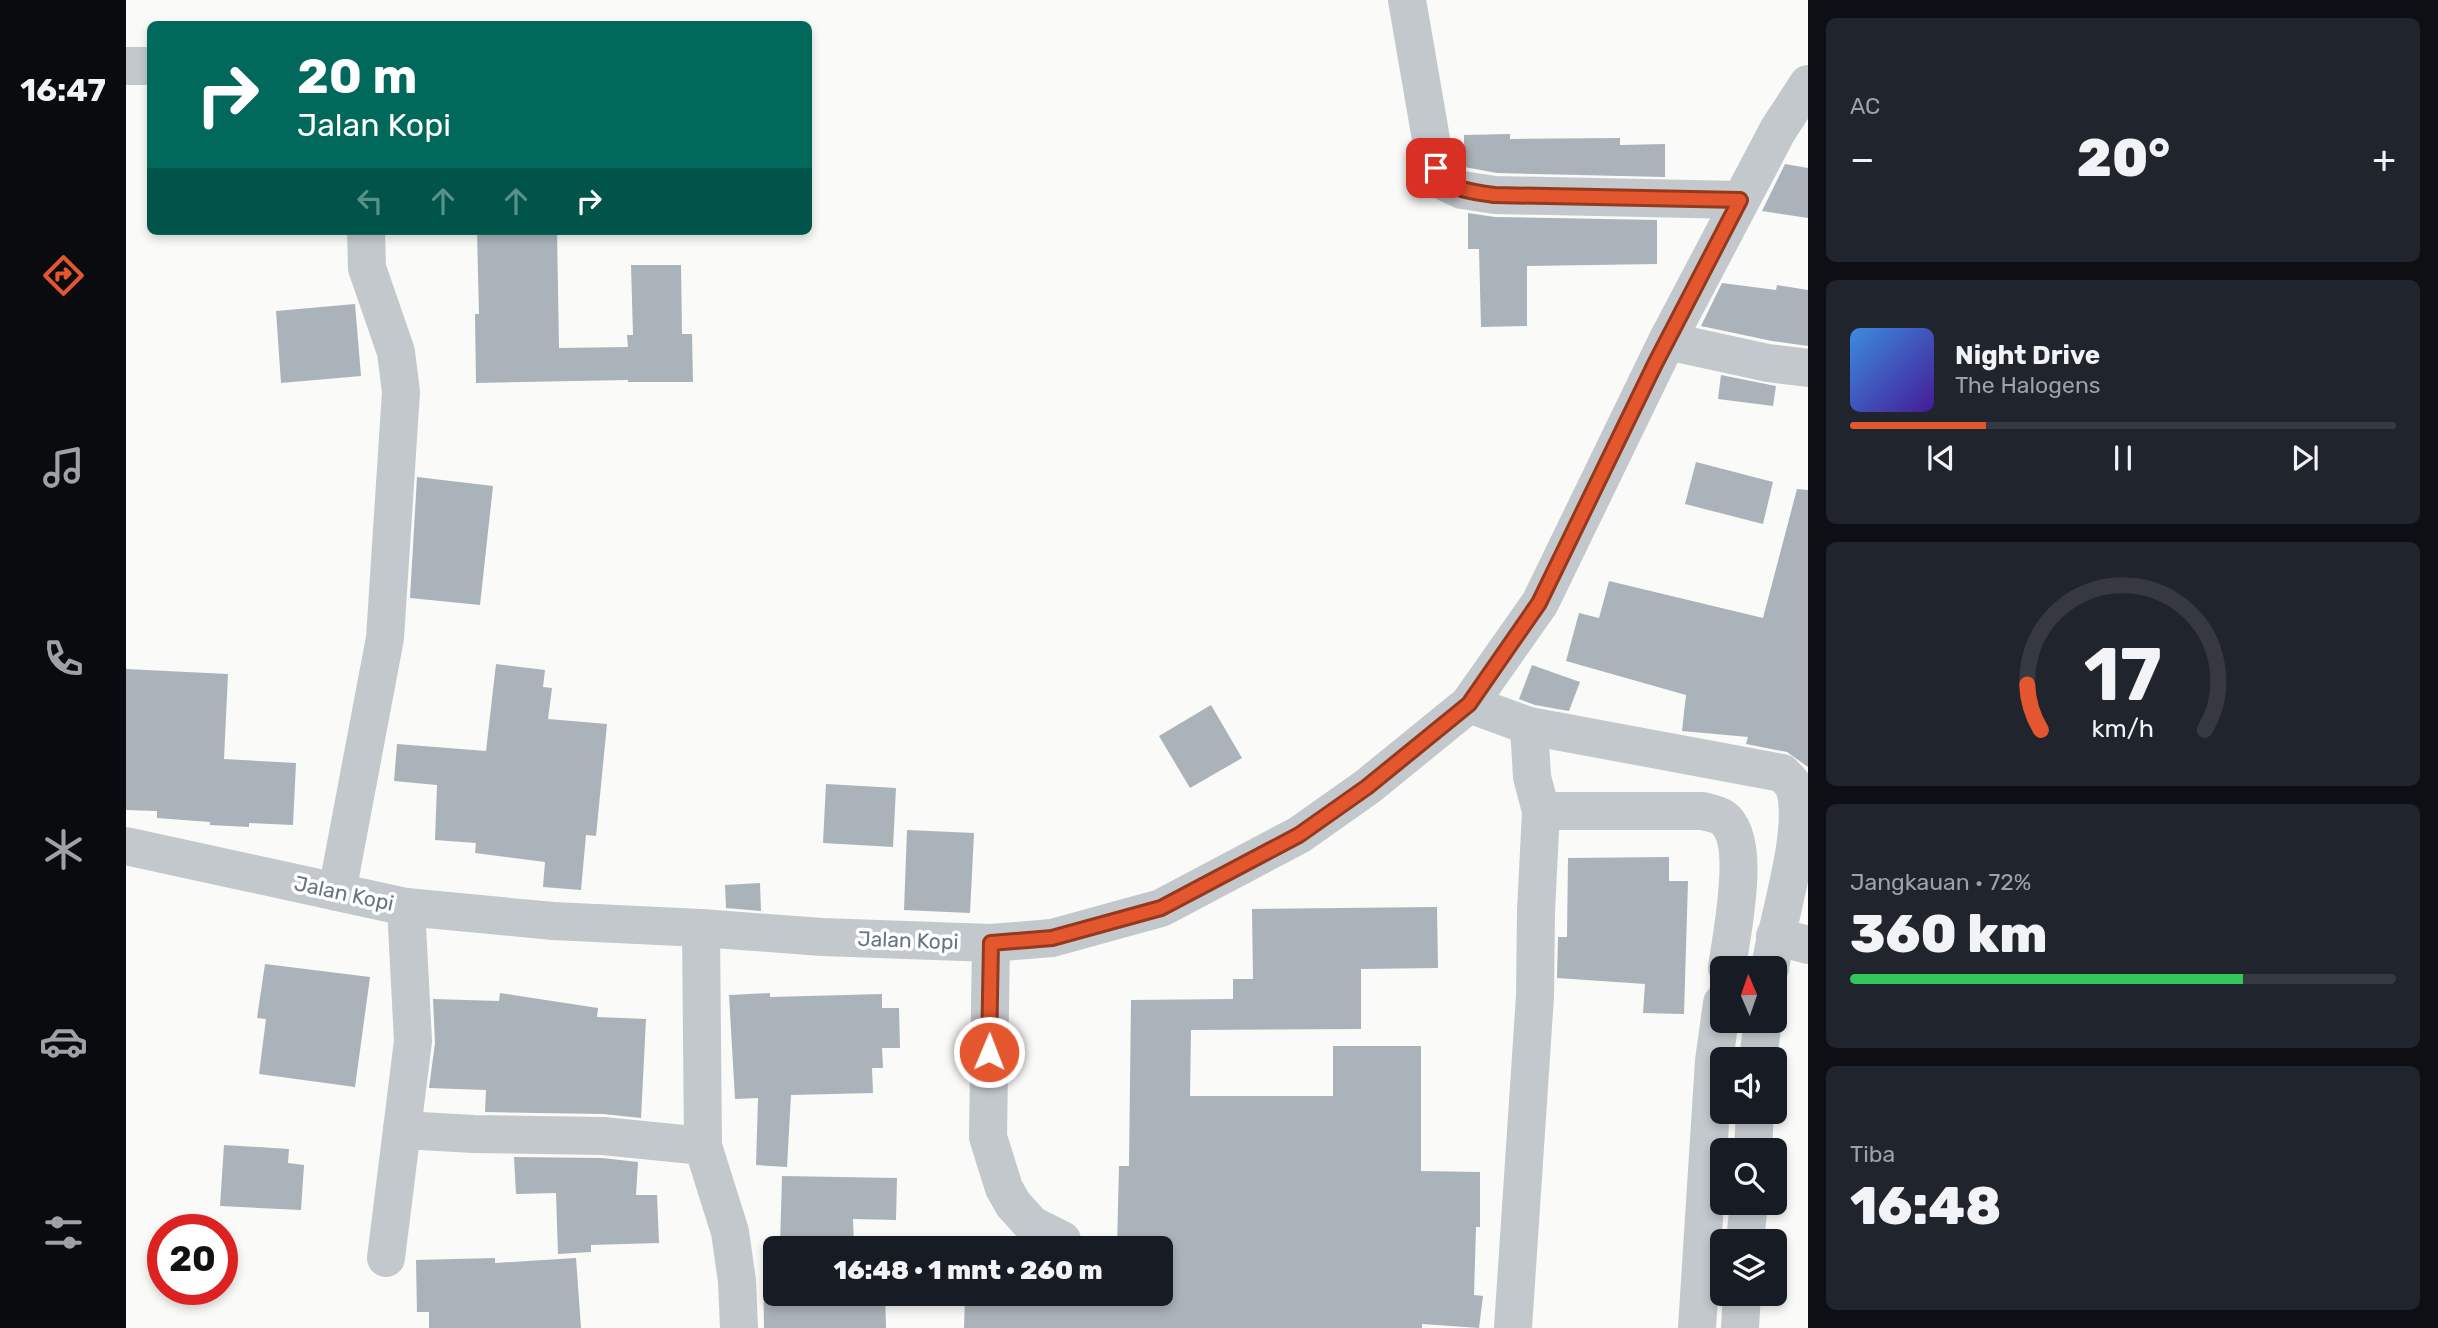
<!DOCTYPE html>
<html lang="id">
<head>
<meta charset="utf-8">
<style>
  body { margin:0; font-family:Rubik,sans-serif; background:#20242c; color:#f1f3f6; height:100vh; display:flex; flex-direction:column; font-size:26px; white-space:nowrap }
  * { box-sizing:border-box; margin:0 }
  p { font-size:23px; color:#9ea1a6 }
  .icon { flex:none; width:38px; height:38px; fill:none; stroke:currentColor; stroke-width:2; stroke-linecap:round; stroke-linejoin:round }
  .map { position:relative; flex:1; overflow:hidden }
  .panel { display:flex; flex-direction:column; gap:18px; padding:18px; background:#0d0f14; width:630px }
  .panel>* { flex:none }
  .banner { position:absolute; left:21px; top:21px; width:665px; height:214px; border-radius:10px; box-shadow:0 4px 10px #0003; background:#00695c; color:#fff; overflow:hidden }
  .needle { width:46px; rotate:358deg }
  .tools { position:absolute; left:1584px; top:956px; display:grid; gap:14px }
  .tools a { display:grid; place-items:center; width:77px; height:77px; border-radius:10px; background:#171b24; box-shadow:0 4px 10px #0003; font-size:35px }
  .speed { position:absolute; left:21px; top:1214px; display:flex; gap:14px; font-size:35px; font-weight:700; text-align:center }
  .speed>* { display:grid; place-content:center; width:91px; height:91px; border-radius:50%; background:#171b24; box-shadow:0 4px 10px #0003; line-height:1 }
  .speed .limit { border:10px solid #d22; background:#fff; color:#111 }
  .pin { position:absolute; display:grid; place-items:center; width:60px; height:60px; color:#fff; margin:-30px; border-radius:14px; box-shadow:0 4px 10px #0006 }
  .me { position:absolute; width:77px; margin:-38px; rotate:1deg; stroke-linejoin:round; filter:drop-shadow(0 0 5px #0008) }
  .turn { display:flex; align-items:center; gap:24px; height:147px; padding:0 35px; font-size:32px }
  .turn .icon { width:91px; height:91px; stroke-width:2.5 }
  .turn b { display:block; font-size:49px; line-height:60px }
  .lanes { display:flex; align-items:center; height:66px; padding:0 35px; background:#0003; justify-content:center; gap:35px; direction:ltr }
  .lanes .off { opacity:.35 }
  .big { font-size:52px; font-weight:800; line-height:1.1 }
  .panel .widget { flex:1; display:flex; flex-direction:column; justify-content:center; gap:10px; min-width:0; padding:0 24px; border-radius:10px; background:#20242c }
  .panel .dial { align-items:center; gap:0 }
  .dial svg { height:182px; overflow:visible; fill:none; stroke:#363941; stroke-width:7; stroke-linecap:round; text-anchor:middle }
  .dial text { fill:#f1f3f6; stroke:none }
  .song { display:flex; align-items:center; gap:21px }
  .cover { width:84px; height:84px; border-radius:10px; background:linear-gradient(135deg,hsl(210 70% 55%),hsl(260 70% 35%)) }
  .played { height:7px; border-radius:4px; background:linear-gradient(90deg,#e4572e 25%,#363941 25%) }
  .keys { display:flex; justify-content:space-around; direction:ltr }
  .heat { display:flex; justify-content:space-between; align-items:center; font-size:38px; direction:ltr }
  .charge { height:10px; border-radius:5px; background:linear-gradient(90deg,#34c759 72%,#363941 0) }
  .trip { position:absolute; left:637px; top:1236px; width:410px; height:70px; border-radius:10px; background:#171b24; box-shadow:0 4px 10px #0003; font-weight:800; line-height:70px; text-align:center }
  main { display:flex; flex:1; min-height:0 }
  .tabs { display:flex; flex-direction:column; width:126px; justify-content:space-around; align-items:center; background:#090b0e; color:#9ea1a6 }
  .tabs .icon { width:49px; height:49px }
  .tabs .current { color:#e4572e }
  .tabs b { font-size:32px; color:#f1f3f6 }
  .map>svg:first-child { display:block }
</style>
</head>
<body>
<main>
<nav class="tabs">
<b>16:47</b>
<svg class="icon current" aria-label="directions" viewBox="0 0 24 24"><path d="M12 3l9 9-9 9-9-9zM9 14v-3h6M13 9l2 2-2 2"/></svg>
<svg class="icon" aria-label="music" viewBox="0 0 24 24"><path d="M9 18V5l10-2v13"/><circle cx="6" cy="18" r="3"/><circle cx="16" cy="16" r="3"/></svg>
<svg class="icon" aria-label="phone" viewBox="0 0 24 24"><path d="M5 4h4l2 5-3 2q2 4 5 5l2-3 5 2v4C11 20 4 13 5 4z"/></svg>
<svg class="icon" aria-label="climate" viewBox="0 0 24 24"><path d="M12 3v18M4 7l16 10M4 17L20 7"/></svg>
<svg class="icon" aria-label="car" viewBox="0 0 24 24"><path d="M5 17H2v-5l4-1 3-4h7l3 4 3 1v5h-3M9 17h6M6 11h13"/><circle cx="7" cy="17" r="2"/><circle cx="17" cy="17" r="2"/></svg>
<svg class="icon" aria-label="filters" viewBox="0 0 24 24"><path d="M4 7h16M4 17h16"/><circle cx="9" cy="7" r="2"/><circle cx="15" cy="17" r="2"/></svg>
</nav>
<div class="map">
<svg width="1682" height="1328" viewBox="0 0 1682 1328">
  <rect width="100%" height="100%" fill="#fafaf8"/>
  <g fill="#aab3b9">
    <path d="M 1384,134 L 1384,139 L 1494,138 L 1494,145 L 1539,144 L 1539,177 L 1371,173 L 1338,167 L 1338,135 Z"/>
    <path d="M 1659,164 L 1682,168 L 1682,218 L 1636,211 Z"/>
    <path d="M 1342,213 L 1369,217 L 1531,220 L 1531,264 L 1401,266 L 1401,326 L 1355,327 L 1353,249 L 1342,249 Z"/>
    <path d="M 351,231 L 431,231 L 433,348 L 502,347 L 501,335 L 507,335 L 505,265 L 555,265 L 556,334 L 566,334 L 567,382 L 502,382 L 502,380 L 350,383 L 349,314 L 353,314 Z"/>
    <path d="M 1596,283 L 1650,290 L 1651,285 L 1682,290 L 1682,346 L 1646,341 L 1575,326 Z"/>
    <path d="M 229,304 L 235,376 L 155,383 L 150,311 Z"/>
    <path d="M 1595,375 L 1650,386 L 1647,406 L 1592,399 Z"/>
    <path d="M 1570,462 L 1647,482 L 1637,524 L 1559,504 Z"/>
    <path d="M 291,477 L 367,486 L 354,605 L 284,598 Z"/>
    <path d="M 1671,489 L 1682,490 L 1682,767 L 1661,752 L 1620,744 L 1622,737 L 1556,731 L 1560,695 L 1440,661 L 1453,613 L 1473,618 L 1483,581 L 1637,618 Z"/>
    <path d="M 370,664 L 419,670 L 417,687 L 426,688 L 422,719 L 481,724 L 470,836 L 460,835 L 455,890 L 417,887 L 419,862 L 349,853 L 350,843 L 309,840 L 311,785 L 268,781 L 271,744 L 360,751 Z"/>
    <path d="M 1406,665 L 1454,682 L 1443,711 L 1409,705 L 1393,699 Z"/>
    <path d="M 0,669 L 102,674 L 98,759 L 170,763 L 167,825 L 123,823 L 123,827 L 84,825 L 84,822 L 31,818 L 31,811 L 0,810 Z"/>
    <path d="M 1085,705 L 1116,758 L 1064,788 L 1033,736 Z"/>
    <path d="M 700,784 L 770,788 L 767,847 L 697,843 Z"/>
    <path d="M 781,830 L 848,833 L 844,913 L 778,910 Z"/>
    <path d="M 1543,857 L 1543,881 L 1562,881 L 1558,1014 L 1517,1013 L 1519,984 L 1431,978 L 1432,937 L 1441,937 L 1442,858 Z"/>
    <path d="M 634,883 L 635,911 L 600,908 L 599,885 Z"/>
    <path d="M 1311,907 L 1312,968 L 1235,969 L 1235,1029 L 1065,1030 L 1064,1096 L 1207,1096 L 1207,1046 L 1295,1046 L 1295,1171 L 1354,1172 L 1354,1227 L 1350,1227 L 1348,1295 L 1357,1296 L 1353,1328 L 1296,1324 L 1296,1328 L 838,1328 L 839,1293 L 1034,1293 L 1034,1248 L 991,1248 L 993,1166 L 1003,1166 L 1005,1000 L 1107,999 L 1107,979 L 1127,979 L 1126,909 Z"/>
    <path d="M 139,964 L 244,977 L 229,1087 L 133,1074 L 140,1019 L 131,1018 Z"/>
    <path d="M 374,993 L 472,1008 L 471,1017 L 520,1019 L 515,1118 L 477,1114 L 359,1112 L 360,1090 L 303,1088 L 309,1043 L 307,999 L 373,1001 Z"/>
    <path d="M 644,993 L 644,997 L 756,994 L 756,1008 L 773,1008 L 774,1048 L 756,1048 L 757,1068 L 746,1068 L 747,1093 L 665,1095 L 661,1167 L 630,1165 L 632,1098 L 609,1099 L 603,995 Z"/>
    <path d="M 98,1145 L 163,1149 L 162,1163 L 178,1165 L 175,1210 L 94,1206 Z"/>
    <path d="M 388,1157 L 476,1158 L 512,1162 L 510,1195 L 531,1195 L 533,1243 L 465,1245 L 465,1252 L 432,1254 L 430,1193 L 390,1194 Z"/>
    <path d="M 656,1176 L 771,1178 L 770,1220 L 727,1219 L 728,1248 L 650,1248 L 654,1246 Z"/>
    <path d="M 369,1258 L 369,1263 L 450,1258 L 455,1328 L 303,1328 L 303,1312 L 291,1312 L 290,1260 Z"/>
    <path d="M 637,1260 L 649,1260 L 649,1293 L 759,1293 L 760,1328 L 638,1328 Z"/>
  </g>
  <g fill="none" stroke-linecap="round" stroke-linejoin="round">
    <g stroke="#c3c8cc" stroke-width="38">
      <path d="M 1281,0 L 1310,168 L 1317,181 L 1336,190 L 1369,195 L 1614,200"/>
      <path d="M 0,66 L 24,66"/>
      <path d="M 1541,341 L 1642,363 L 1682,368"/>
      <path d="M 1343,704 L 1403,726 L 1656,773 C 1661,778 1667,783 1669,790 C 1681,833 1651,921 1644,968"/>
      <path d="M 1415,811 L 1577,811 C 1583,813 1592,814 1597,818 C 1627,840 1605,935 1601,968"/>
      <path d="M 0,846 L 280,907 L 427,921 L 575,928 L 696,937 L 865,943 L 926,938 L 1035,908 L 1173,835 L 1241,787 L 1343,704 L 1414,603 L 1541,341 L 1652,130 L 1682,84"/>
      <path d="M 211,892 L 259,638 L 275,392 L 270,352 L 241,268 L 240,231"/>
      <path d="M 575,928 L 577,1146 L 604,1232 L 611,1281 L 613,1328"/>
      <path d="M 1649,936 L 1682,945"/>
      <path d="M 865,943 L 862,1137 L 878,1188 L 887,1204 L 906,1225 L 936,1240"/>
      <path d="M 1632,1059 L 1637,1020"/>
      <path d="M 276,1130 L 348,1134 L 477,1136 L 577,1146"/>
      <path d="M 1627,1150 L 1629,1111"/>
      <path d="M 1619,1241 L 1623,1202"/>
      <path d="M 260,1258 L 287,1041 L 280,907"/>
      <path d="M 1387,1328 L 1409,996 L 1410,911 L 1415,811 L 1406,777 L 1403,726"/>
      <path d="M 1571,1328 L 1588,1061 L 1596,1003"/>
      <path d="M 1614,1328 L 1616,1293"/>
    </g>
  </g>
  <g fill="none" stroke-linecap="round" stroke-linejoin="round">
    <g stroke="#94391e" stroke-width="18">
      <path id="route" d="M 863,1052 L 865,943 L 926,938 L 1035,908 L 1173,835 L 1241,787 L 1343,704 L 1413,603 L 1529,364 L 1614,200 L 1368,195 C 1344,191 1322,191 1310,168"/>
    </g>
    <use href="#route" stroke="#e4572e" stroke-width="12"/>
  </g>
  <g text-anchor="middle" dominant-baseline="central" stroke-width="7" stroke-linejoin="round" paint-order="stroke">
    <g font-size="21" fill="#657683" stroke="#fff">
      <text transform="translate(218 893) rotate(12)">Jalan Kopi</text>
      <text transform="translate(782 940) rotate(2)">Jalan Kopi</text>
    </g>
  </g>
</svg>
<div class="tools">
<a><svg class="needle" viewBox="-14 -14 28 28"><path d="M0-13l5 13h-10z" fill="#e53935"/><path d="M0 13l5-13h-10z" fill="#9ea1a6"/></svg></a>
<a><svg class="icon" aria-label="sound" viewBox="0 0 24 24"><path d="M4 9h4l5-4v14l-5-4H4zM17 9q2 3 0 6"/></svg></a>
<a><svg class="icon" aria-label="search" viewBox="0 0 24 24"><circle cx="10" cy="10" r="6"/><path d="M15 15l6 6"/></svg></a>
<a><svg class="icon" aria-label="layers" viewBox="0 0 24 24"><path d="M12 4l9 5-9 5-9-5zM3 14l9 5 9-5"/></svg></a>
</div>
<div class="speed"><div class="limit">20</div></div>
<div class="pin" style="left:1310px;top:168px;background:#d93025"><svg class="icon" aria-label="arrive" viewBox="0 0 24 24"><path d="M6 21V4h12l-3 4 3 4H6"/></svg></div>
<svg class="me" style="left:863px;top:1052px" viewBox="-20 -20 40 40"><circle r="17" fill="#e4572e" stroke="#fff" stroke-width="3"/><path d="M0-11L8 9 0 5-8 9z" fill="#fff"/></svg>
<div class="trip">16:48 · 1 mnt · 260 m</div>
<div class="banner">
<div class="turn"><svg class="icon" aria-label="right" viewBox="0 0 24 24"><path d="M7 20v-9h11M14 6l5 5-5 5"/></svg><div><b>20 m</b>Jalan Kopi</div></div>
<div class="lanes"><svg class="icon off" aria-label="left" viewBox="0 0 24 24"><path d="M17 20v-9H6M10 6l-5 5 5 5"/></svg><svg class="icon off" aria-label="ahead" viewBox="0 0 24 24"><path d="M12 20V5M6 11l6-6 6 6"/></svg><svg class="icon off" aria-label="ahead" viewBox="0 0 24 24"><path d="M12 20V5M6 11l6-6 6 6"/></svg><svg class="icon" aria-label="right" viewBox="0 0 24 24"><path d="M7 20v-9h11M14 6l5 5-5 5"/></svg></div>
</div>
</div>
<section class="panel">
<div class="widget"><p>AC</p>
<div class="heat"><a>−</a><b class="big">20°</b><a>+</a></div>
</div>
<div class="widget">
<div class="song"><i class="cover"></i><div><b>Night Drive</b><p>The Halogens</p></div></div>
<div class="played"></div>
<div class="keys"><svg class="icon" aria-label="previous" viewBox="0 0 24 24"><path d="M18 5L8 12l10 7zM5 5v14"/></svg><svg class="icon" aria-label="pause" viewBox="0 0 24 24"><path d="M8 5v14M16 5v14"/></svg><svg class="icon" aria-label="next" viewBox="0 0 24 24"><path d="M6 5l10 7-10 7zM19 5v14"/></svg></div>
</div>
<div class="widget dial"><svg viewBox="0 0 100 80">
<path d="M14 69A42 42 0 1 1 86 69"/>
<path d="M14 69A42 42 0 0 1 8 49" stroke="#e4572e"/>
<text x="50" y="56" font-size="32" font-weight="700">17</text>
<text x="50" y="72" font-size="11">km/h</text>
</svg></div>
<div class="widget"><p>Jangkauan · 72%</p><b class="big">360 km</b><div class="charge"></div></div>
<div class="widget"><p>Tiba</p><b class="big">16:48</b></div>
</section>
</main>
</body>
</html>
